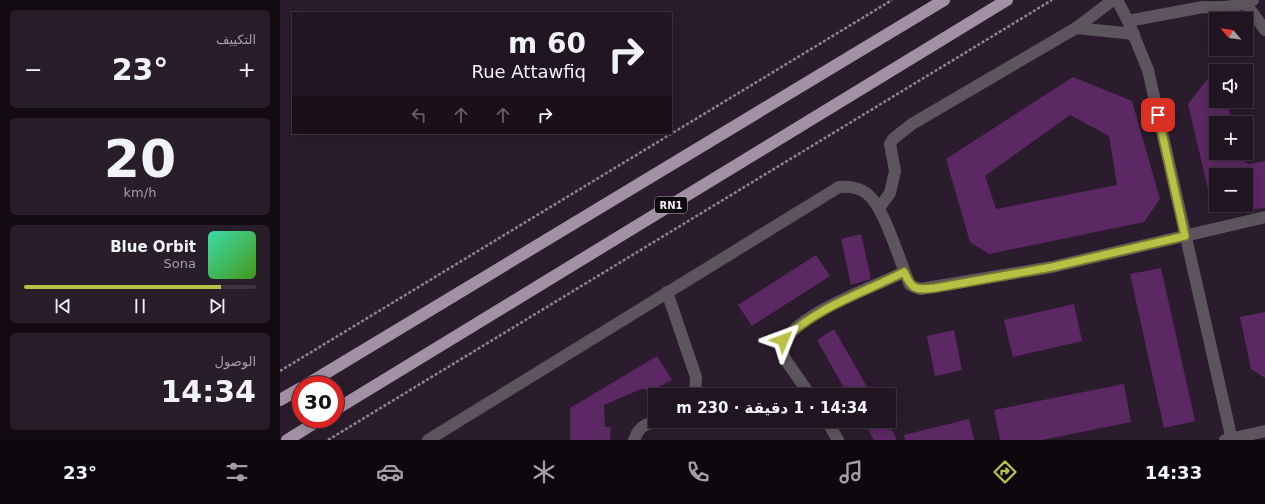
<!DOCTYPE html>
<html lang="ar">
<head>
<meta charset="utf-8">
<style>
  body { margin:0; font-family:"DejaVu Sans",Vazirmatn,sans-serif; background:#281e2a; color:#f1f3f6; direction:rtl; height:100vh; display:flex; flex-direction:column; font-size:15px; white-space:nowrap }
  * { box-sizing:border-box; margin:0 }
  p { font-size:13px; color:#a29fa5 }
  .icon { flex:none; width:22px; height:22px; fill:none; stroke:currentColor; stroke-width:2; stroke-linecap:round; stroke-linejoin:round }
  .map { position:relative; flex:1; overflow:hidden; direction:ltr }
  .side { display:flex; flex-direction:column; gap:10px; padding:10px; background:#120c12; width:280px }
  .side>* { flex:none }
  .top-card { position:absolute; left:12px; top:12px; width:380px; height:122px; border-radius:0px; box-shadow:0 2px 10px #0003,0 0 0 1px #3d343f; direction:rtl; background:#201521; color:#f1f3f6; overflow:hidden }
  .needle { width:26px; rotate:298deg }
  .tools { position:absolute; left:929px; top:12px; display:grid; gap:8px }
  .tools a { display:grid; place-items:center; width:44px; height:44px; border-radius:0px; background:#201521; box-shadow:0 2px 10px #0003,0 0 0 1px #3d343f; font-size:20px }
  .speed { position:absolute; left:12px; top:376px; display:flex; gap:8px; font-size:20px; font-weight:700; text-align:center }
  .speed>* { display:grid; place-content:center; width:52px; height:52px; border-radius:50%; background:#201521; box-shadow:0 2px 10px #0003,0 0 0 1px #3d343f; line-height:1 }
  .speed .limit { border:6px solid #d22; background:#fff; color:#111 }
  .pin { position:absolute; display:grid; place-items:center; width:34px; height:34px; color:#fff; margin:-17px; border-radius:8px; box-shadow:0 2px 6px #0006 }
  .me { position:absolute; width:44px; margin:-22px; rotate:46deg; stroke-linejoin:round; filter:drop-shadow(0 0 3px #0008) }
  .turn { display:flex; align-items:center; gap:14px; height:84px; padding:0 20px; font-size:18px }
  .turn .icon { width:52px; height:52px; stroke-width:2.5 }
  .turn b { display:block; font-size:28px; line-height:34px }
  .lanes { display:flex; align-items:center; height:38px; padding:0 20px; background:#0003; justify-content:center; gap:20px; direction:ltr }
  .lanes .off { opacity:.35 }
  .big { font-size:30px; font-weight:800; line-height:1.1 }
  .side .card { flex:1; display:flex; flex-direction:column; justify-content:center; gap:6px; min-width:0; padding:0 14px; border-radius:6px; background:#281e2a }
  .side .dial { align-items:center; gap:0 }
  .dial b { font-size:52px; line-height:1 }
  .song { display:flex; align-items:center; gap:12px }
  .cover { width:48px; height:48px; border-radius:6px; background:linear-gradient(135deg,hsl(160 70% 55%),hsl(100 70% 35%)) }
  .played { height:4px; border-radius:2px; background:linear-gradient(90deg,#b9c046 85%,#3d343f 85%) }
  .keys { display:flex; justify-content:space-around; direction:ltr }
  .heat { display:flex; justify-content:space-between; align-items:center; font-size:22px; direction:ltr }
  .trip { position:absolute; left:368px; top:388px; width:248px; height:40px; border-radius:0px; background:#201521; box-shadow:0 2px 10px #0003,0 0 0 1px #3d343f; font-weight:800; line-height:40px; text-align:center; direction:rtl }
  .menu { display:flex; height:64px; justify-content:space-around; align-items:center; background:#0d080d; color:#a29fa5 }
  .menu .icon { width:28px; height:28px }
  .menu .active { color:#b9c046 }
  .menu b { font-size:18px; color:#f1f3f6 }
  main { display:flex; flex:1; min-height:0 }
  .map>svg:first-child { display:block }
</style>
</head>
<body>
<main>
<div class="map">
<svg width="985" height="440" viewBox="0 0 985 440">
  <rect width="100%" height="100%" fill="#2a1c2c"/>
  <g fill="#5c2863" fill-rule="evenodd">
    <path d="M 936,68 L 936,101 L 947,101 L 952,123 L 936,123 L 936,153 L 959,153 L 960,159 L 969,164 L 985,161 L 985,208 L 966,210 L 966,175 L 936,175 L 936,201 L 931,202 L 908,104 Z"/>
    <path d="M 793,77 L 852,101 L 880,199 L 864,222 L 709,254 L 690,242 L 666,159 ZM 790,115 L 829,136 L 837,185 L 716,209 L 705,176 Z"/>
    <path d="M 581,234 L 591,279 L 571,285 L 561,239 Z"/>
    <path d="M 536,255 L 550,276 L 472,326 L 458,305 Z"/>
    <path d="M 881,268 L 915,421 L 884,428 L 850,274 Z"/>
    <path d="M 794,304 L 802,341 L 733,357 L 724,320 Z"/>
    <path d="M 985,312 L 985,378 L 971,369 L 960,317 Z"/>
    <path d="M 554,329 L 578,371 L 592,395 L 568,395 L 537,340 Z"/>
    <path d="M 674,330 L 682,370 L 655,376 L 647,336 Z"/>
    <path d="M 377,356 L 392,380 L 373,390 L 361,389 L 324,405 L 325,427 L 331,427 L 330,440 L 290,440 L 290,408 Z"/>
    <path d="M 844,384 L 851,422 L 762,440 L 720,440 L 714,410 Z"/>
    <path d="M 689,419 L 694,440 L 625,440 L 624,435 Z"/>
    <path d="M 583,421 L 607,421 L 617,440 L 594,440 Z"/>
  </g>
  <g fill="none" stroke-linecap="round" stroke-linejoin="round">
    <g stroke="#8f8391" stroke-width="2.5" stroke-dasharray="3 2" stroke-linecap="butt">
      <path d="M 0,371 L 612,0"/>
      <path d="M 48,440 L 772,0"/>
    </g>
    <g stroke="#5c555d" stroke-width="12">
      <path d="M 837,0 L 848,21 L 868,70 L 952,440"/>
      <path d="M 966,4 L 985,30"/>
      <path d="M 848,21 L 923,7 C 939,8 959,7 973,0"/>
      <path d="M 796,28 L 854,34"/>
      <path d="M 599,208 L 610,193 L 615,171 L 610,144 L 613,139 L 632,124 L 796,28 L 833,0"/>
      <path d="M 387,292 L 416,377 L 415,395"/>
      <path d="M 530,395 L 505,359 L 501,347 C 514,314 592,288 624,272"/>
      <path d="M 457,421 L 476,423"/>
      <path d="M 547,421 L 558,440"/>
      <path d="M 148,440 L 559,187 C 569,186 578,187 586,193 C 604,205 620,263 630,285 L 640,289 L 772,267 L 985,217"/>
      <path d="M 354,440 C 359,426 366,423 381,421"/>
      <path d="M 945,440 L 985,431"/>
    </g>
    <g stroke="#a291a4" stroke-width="12">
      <path d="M 26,385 L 664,0"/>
      <path d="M 0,400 L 21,388"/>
      <path d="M 55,410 L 727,0"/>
      <path d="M 7,440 L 41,419"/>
    </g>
  </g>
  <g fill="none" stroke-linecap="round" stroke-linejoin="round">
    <g stroke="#787d2e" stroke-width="10">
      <path id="route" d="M 503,340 C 539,306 581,294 624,272 C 632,290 635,290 655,288 L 772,267 L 905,236 L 878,115"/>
    </g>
    <use href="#route" stroke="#b9c046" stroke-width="7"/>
  </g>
  <g text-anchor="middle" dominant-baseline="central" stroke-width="4" stroke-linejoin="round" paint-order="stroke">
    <rect fill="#0f0910" stroke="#b3aab4" stroke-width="1" x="375" y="197" width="32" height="16" rx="3"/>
    <g font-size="10" font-weight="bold" fill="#f9effa">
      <text x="391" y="205">RN1</text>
    </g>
  </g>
</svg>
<div class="tools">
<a><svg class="needle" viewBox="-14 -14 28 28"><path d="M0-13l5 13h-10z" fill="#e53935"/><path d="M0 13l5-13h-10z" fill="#a29fa5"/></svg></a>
<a><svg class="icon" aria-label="sound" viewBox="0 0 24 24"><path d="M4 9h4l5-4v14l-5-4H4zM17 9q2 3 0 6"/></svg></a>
<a>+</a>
<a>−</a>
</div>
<div class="speed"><div class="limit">30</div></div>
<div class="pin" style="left:878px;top:115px;background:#d93025"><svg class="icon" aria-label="arrive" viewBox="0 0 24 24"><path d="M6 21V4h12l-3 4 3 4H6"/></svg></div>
<svg class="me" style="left:503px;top:340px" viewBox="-20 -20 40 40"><path d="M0-17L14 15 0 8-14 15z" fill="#b9c046" stroke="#fff" stroke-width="4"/></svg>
<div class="trip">14:34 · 1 دقيقة · 230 m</div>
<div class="top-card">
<div class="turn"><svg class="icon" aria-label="right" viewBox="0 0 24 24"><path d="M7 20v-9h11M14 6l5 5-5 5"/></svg><div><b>60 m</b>Rue Attawfiq</div></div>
<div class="lanes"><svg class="icon off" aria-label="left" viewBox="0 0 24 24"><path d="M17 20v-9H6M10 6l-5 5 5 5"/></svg><svg class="icon off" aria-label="ahead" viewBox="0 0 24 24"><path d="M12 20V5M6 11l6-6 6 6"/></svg><svg class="icon off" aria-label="ahead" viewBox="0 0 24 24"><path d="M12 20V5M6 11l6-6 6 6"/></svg><svg class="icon" aria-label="right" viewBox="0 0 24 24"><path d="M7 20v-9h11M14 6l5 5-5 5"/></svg></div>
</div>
</div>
<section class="side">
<div class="card"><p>التكييف</p>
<div class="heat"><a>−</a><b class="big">23°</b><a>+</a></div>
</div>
<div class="card dial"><b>20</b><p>km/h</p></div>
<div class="card">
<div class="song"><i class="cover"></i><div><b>Blue Orbit</b><p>Sona</p></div></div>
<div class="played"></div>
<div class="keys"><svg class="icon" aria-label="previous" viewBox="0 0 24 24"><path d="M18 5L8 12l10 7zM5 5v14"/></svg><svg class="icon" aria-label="pause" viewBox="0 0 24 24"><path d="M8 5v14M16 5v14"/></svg><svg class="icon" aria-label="next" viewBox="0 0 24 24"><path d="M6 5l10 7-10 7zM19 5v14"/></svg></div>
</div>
<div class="card"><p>الوصول</p><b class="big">14:34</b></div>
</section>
</main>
<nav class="menu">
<b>14:33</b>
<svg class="icon active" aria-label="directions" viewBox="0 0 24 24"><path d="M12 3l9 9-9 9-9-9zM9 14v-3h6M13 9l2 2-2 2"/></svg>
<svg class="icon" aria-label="music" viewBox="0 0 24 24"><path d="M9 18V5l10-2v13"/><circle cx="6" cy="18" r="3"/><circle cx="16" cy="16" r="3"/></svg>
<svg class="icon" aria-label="phone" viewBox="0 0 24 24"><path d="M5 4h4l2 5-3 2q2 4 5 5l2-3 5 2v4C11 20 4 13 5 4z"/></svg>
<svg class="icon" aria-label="climate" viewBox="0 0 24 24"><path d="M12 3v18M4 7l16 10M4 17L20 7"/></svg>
<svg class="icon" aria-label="car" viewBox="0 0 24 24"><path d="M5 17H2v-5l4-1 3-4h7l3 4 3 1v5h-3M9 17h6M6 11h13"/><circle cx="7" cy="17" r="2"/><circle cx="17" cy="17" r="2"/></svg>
<svg class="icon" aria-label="filters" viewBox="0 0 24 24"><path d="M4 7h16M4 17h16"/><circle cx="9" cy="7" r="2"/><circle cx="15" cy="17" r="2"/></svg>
<b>23°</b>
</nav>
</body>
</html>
